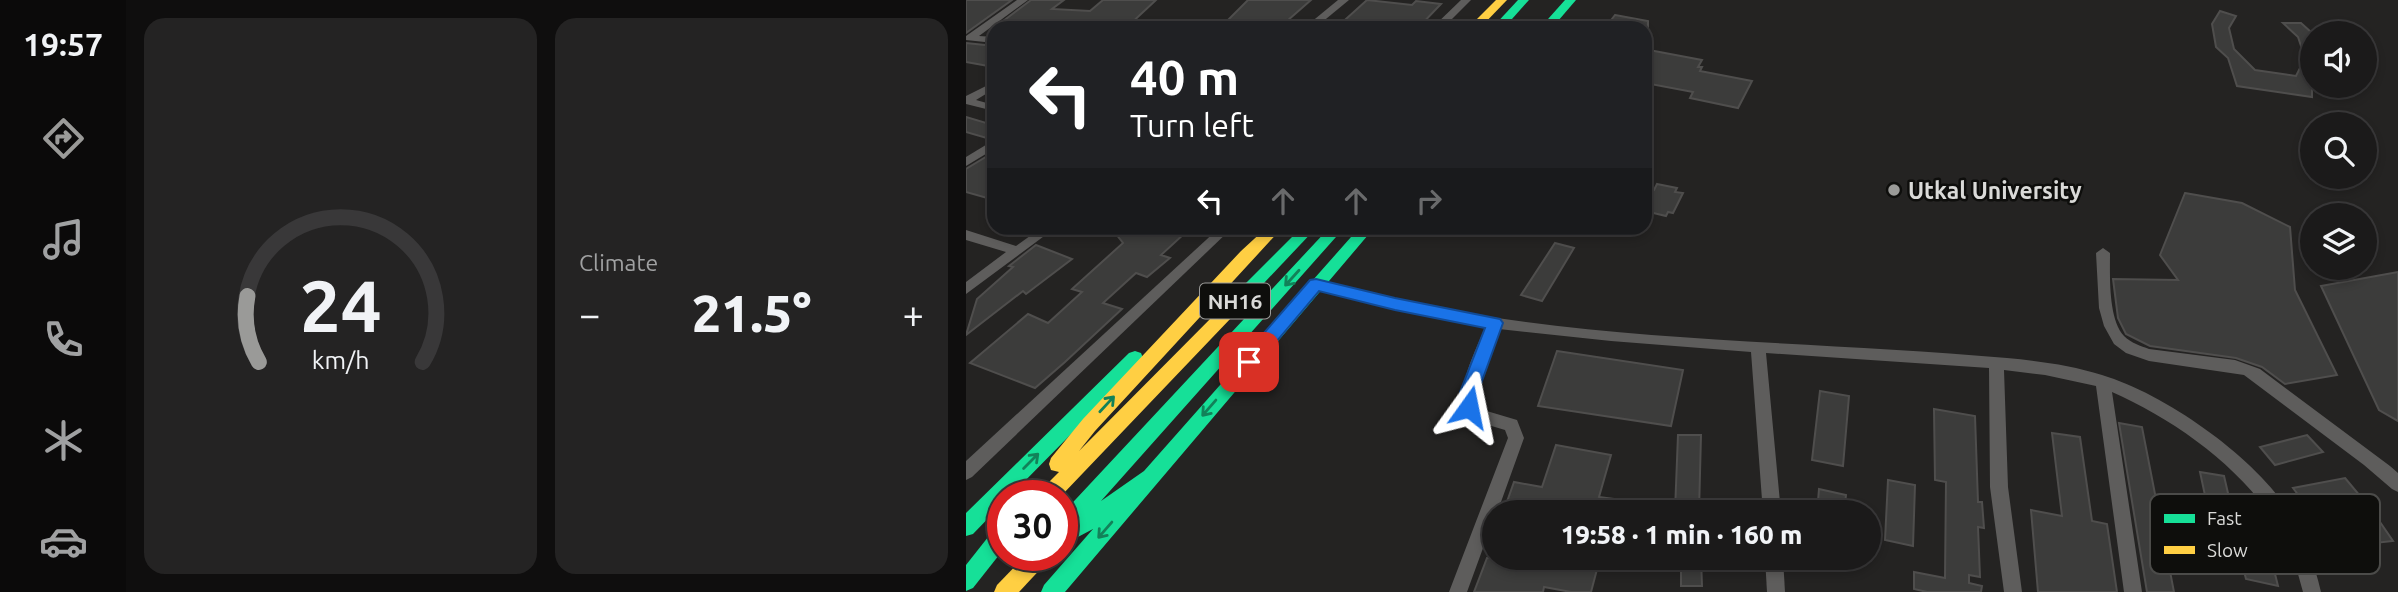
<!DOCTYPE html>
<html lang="en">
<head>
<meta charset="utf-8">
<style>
  body { margin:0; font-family:Ubuntu,sans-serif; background:#242323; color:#f1f3f6; height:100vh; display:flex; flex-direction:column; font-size:26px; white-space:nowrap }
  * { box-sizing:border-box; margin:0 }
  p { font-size:23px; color:#a0a1a2 }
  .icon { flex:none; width:38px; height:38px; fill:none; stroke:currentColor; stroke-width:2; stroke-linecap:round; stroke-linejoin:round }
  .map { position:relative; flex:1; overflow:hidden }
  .side { display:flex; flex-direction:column; gap:18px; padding:18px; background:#0f0e0e; width:840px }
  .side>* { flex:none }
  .guide { position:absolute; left:21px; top:21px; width:665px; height:214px; border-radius:21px; box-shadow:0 4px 10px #0003,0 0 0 2px #393839; background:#202124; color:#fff; overflow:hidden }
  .fabs { position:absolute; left:1334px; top:21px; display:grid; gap:14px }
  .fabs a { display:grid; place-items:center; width:77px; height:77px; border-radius:50%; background:#1b1a1a; box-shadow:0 4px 10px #0003,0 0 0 2px #393839; font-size:35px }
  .speed { position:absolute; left:21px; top:480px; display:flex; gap:14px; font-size:35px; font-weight:700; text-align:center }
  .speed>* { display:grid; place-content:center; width:91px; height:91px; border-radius:50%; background:#1b1a1a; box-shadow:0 4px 10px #0003,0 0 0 2px #393839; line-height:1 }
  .speed .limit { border:10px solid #d22; background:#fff; color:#111 }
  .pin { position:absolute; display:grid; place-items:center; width:60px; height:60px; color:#fff; margin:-30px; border-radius:14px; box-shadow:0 4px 10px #0006 }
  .me { position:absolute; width:77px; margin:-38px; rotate:12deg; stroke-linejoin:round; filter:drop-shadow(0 0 5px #0008) }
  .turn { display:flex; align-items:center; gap:24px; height:147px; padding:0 28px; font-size:32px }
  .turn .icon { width:91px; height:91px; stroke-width:2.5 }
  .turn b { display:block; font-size:49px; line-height:60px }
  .lanes { display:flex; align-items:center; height:66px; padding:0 28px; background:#0003; justify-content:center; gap:35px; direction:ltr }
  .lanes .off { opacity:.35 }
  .big { font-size:52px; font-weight:800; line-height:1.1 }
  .side .card { flex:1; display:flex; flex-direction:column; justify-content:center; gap:10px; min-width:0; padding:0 24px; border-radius:21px; background:#242323 }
  .side .dial { align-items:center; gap:0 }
  .dial svg { height:182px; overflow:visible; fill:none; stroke:#393839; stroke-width:7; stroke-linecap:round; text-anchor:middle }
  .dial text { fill:#f1f3f6; stroke:none }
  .heat { display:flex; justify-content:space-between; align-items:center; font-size:38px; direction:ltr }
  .side .tiles { flex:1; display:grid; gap:18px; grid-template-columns:repeat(2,1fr) }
  .trip { position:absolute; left:516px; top:500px; width:399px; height:70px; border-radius:35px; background:#1b1a1a; box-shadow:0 4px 10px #0003,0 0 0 2px #393839; font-weight:800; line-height:70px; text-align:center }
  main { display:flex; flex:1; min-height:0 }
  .dock { display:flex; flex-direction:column; width:126px; justify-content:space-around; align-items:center; background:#0b0a0a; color:#a0a1a2 }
  .dock .icon { width:49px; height:49px }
  .dock .current { color:#9a9a98 }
  .dock b { font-size:32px; color:#f1f3f6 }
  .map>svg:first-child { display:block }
</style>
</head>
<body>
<main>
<nav class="dock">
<b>19:57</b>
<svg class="icon current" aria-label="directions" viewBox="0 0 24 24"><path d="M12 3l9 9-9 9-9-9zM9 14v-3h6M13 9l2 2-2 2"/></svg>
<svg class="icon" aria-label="music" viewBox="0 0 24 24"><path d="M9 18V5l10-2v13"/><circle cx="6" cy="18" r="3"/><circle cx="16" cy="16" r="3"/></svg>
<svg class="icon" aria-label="phone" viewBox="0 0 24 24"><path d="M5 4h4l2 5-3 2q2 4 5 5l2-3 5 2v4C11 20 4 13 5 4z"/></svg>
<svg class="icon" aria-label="climate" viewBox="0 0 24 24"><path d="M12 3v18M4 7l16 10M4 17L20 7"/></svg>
<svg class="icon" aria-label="car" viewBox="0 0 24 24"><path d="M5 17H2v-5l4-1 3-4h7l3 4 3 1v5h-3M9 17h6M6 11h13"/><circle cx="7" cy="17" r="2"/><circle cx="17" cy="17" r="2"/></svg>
</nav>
<section class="side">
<div class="tiles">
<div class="card dial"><svg viewBox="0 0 100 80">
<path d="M14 69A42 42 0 1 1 86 69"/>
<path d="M14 69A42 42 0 0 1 9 40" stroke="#9a9a98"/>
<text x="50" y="56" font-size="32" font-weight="700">24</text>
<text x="50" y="72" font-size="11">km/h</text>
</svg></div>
<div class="card"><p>Climate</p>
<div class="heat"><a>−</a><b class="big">21.5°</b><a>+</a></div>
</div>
</div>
</section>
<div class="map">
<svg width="1432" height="592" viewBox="0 0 1432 592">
  <rect width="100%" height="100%" fill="#242322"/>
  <g fill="#3c3c3b" stroke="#4f4e4d" stroke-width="2">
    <path d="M 0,0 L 46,0 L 0,33 Z"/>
    <path d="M 65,0 L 98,0 L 86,9 L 124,11 L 137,0 L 190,0 L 160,28 L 67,25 L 64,28 L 28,28 Z"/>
    <path d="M 282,0 L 345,0 L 313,28 L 254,28 Z"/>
    <path d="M 401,0 L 446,5 L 450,1 L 475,4 L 452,28 L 370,28 Z"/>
    <path d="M 1254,11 L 1270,16 L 1263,28 L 1268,49 L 1289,70 L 1330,76 L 1339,58 L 1332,37 L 1317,23 L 1335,23 L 1346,33 L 1346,97 L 1271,86 L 1262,58 L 1250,47 L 1246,24 Z"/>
    <path d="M 649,15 L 682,21 L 682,28 L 639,28 Z"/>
    <path d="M 0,43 L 28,46 L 28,67 L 0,62 Z"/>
    <path d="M 683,50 L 736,60 L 732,67 L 736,67 L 734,71 L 786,81 L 772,108 L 724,98 L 727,92 L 679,83 L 679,57 Z"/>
    <path d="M 0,117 L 20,123 L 28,118 L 28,137 L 24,139 L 0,132 Z"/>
    <path d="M 28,152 L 28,200 L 0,192 L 0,169 Z"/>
    <path d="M 691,184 L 711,188 L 709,192 L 717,193 L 707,213 L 702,212 L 700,216 L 679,211 L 679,188 L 688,190 Z"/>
    <path d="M 1219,193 L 1276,203 L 1324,227 L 1329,290 L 1371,375 L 1319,384 L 1296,367 L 1270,358 L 1184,346 L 1160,334 L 1152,318 L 1147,279 L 1212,280 L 1194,255 Z"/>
    <path d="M 158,228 L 201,228 L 219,233 L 195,255 L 204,258 L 181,277 L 170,273 L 137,303 L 156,309 L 99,362 L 69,388 L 4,363 L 62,314 L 82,323 L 116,292 L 106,289 L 157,243 L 150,234 Z"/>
    <path d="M 589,243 L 608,248 L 576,301 L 555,295 Z"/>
    <path d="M 70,245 L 106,259 L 60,294 L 57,291 L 0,335 L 11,299 L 47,267 L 43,266 Z"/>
    <path d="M 1432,272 L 1432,421 L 1413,410 L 1355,286 Z"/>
    <path d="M 591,351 L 717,370 L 705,426 L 572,406 Z"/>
    <path d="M 854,391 L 883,396 L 877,466 L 846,460 Z"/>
    <path d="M 968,409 L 1009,416 L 1012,502 L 1016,502 L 1018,528 L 1012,527 L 1014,577 L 1003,575 L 1003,583 L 1016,586 L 1015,592 L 961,592 L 948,589 L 948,572 L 979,578 L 980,482 L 969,480 Z"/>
    <path d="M 1153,423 L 1176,427 L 1208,592 L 1181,592 Z"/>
    <path d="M 1086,433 L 1114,437 L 1126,521 L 1141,524 L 1151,592 L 1072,592 L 1065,510 L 1096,516 Z"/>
    <path d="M 712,435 L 735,435 L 733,512 L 709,511 Z"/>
    <path d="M 1341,435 L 1357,452 L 1309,465 L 1294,447 Z"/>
    <path d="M 590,445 L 645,455 L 633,497 L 649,499 L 646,513 L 537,513 L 548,482 L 576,487 Z"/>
    <path d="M 1234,472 L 1258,476 L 1268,519 L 1243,514 Z"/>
    <path d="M 1379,478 L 1395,497 L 1342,508 L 1327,488 Z"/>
    <path d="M 922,480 L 949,485 L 947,546 L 919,540 Z"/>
    <path d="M 853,489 L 880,495 L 878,513 L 851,513 Z"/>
    <path d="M 1414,522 L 1427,541 L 1363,548 L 1351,529 Z"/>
    <path d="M 1266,524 L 1285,527 L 1286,536 L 1299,534 L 1312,586 L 1280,579 Z"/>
    <path d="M 521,558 L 634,558 L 625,592 L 605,592 L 578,587 L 577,592 L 508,592 Z"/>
    <path d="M 715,558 L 735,558 L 736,586 L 715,586 Z"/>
  </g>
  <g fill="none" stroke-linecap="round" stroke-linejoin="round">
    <g fill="#5e5d5c" fill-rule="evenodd">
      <path d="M 51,0 L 62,0 L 13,36 L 28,37 L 28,43 L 0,40 L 0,36 Z"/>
      <path d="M 372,0 L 383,0 L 349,28 L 338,28 Z"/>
      <path d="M 495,0 L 505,0 L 477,28 L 466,28 Z"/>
      <path d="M 28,82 L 28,89 L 10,100 L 28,105 L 28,111 L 0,104 L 0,96 Z"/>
      <path d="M 28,140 L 28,149 L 0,166 L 0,157 Z"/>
      <path d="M 75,228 L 89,228 L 0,294 L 0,282 L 40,252 L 0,240 L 0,230 L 50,246 Z"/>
      <path d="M 253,228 L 266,228 L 6,477 L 0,480 L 0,461 Z"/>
      <path d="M 1137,248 L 1144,253 C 1144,275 1142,319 1158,336 C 1165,343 1175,346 1183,349 L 1269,360 L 1294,369 L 1424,466 L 1432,473 L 1432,492 L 1426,489 L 1398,465 L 1278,375 L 1183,361 L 1160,353 L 1148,344 L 1138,326 L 1133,308 L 1130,253 Z"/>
      <path d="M 350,279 C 402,292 453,305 506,314 C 682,343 863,342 1041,358 C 1073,361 1105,365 1136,375 C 1199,394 1284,454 1321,508 C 1338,534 1348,562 1355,592 L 1337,592 C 1332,574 1328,557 1320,541 C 1287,475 1212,421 1146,392 L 1176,592 L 1158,592 L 1130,386 L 1079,375 L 1038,370 L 1042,487 L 1056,592 L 1038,592 L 1024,487 L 1023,368 L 800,353 L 815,513 L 797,513 L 785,352 L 645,341 L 533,329 C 524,353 507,383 514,409 L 551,420 L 558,438 L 531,513 L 528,513 L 528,518 L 501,592 L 483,592 L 542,438 L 539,430 L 502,419 C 488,388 508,356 519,327 L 439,312 L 345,288 L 343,284 L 345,280 Z"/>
      <path d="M 799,558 L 817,558 L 819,592 L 801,592 Z"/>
    </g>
    <g fill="#16e098" fill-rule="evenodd">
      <path d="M 552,0 L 563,0 L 538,28 L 526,28 Z"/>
      <path d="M 599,0 L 610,0 L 586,28 L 574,28 Z"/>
      <path d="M 335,228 L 350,228 L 266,317 L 254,317 L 252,313 L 254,309 Z"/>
      <path d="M 363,228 L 378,228 L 135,501 L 178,471 L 393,228 L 408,228 L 99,592 L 75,592 L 78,585 L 127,529 L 110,538 L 103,536 L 96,538 L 96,514 Z"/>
      <path d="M 169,351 L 175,353 L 177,358 L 175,363 L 45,495 L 37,495 L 37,503 L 7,534 L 0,536 L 0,513 L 163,353 Z"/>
      <path d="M 37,525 L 37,550 L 7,588 L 0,591 L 0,565 L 30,527 Z"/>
    </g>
    <g fill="#ffcf43" fill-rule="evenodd">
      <path d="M 530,0 L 541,0 L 514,28 L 502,28 Z"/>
      <path d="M 300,228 L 316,228 L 129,431 L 113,451 L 254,309 L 266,309 L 268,313 L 266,317 L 96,495 L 73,495 L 76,489 L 93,472 L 85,470 L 83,464 L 85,458 L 117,419 L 275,251 Z"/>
      <path d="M 60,555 L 84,555 L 81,562 L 53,592 L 28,592 L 31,585 Z"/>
    </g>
  </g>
  <defs><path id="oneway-shaft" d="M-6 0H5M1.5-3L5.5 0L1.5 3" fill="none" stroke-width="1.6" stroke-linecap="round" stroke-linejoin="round" transform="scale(1.75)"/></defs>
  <g stroke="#128259">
    <use href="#oneway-shaft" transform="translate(326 278) rotate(132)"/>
    <use href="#oneway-shaft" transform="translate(141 404) rotate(-47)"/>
    <use href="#oneway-shaft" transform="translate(243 408) rotate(131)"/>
    <use href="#oneway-shaft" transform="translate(65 461) rotate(-45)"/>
    <use href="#oneway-shaft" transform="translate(139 530) rotate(131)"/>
  </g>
  <path fill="#1a73e8" stroke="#114b97" stroke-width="2" d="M 350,279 L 429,298 L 534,319 L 537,323 L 512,392 L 509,412 L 503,414 L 497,412 L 494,392 L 519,328 L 429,310 L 353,291 L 289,367 L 277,367 L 275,362 L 277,357 L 344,280 Z"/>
  <circle fill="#9a9a98" stroke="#0e0e0c" stroke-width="2.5" cx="928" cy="190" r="7"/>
  <g text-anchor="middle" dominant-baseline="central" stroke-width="5" stroke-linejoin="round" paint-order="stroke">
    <rect fill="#0e0e0c" stroke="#9d9d9b" stroke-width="2" x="234" y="283.5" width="70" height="35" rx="5"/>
    <g font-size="21" font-weight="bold" fill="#dadad8">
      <text x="269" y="301">NH16</text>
    </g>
    <g font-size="23" font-weight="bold" fill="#dadad8" stroke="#0e0e0c" text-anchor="start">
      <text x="942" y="190">Utkal University</text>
    </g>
  </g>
  <rect x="1184" y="494" width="230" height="80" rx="10" fill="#0e0e0c" stroke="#4b4b49" stroke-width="2"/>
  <rect x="1198" y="514" width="31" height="9" fill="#16e098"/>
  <rect x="1198" y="546" width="31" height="8" fill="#ffcf43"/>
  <g font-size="19" fill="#dadad8">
    <text x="1241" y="525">Fast</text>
    <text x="1241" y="557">Slow</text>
  </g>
</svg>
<div class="fabs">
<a><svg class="icon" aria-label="sound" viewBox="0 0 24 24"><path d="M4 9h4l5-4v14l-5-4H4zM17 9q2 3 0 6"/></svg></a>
<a><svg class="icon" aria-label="search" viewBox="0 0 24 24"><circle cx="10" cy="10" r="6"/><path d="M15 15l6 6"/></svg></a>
<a><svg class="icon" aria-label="layers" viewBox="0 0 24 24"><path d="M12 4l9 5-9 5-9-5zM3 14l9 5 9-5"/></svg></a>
</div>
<div class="speed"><div class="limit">30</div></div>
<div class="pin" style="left:283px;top:362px;background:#d93025"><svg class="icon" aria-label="arrive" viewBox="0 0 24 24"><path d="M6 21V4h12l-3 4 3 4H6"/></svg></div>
<svg class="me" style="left:503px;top:407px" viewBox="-20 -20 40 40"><path d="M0-17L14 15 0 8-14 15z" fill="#1a73e8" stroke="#fff" stroke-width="4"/></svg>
<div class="trip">19:58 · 1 min · 160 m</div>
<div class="guide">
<div class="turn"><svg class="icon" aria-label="left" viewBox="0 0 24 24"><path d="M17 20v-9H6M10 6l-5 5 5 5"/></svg><div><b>40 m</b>Turn left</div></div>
<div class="lanes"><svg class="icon" aria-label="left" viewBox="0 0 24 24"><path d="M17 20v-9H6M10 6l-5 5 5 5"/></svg><svg class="icon off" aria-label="ahead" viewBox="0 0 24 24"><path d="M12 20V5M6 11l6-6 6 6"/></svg><svg class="icon off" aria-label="ahead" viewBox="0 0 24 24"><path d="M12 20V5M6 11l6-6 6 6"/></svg><svg class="icon off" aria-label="right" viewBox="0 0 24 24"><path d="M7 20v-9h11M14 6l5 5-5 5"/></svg></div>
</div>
</div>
</main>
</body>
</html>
